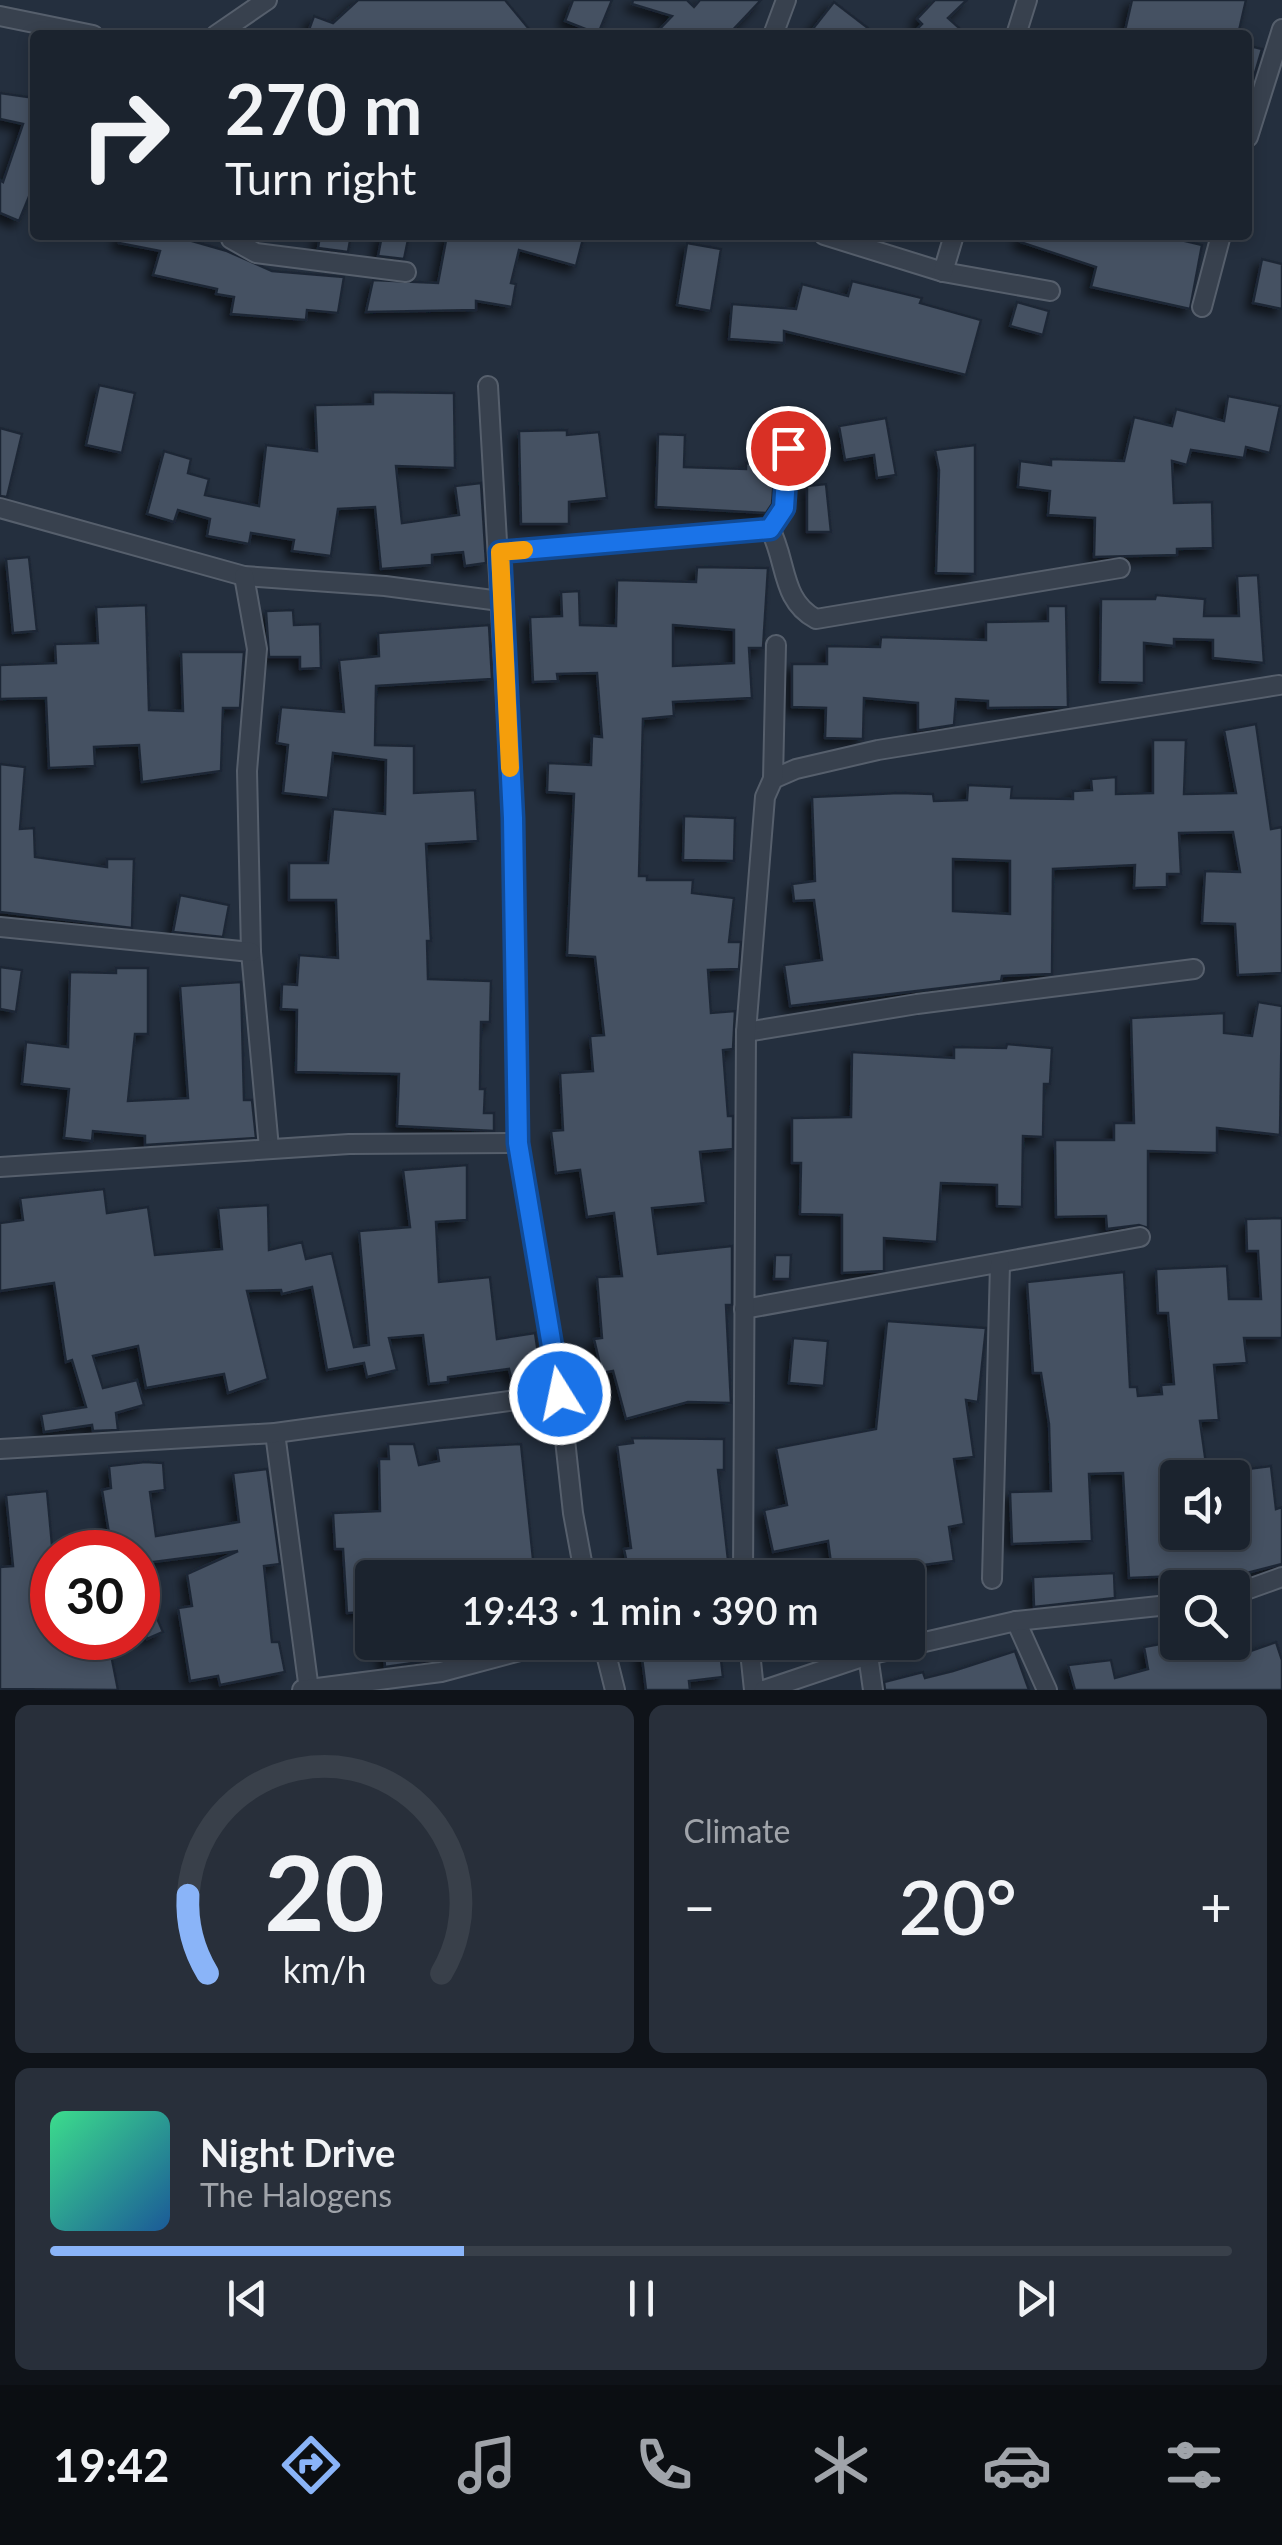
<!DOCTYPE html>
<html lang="en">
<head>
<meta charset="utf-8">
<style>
  body { margin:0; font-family:Lato,sans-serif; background:#282f3a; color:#f1f3f6; height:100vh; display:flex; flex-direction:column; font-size:38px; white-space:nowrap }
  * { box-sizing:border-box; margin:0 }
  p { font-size:32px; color:#a0a4aa }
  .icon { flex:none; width:55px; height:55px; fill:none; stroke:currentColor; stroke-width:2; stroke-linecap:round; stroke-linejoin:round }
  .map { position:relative; height:1690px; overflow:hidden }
  .panel { display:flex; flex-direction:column; gap:15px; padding:15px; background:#0f1319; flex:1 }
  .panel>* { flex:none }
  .hud { position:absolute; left:30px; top:30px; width:1222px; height:210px; border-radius:10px; box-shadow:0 5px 15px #0003,0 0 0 2px #39404a; background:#1b232e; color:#f1f3f6; overflow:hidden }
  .controls { position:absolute; left:1160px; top:1460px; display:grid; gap:20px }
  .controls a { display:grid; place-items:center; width:90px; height:90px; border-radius:10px; background:#1b232e; box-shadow:0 5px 15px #0003,0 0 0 2px #39404a; font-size:50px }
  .speed { position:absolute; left:30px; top:1530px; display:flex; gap:20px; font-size:50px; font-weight:700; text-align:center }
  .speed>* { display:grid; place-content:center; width:130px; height:130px; border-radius:50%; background:#1b232e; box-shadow:0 5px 15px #0003,0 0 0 2px #39404a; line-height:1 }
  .speed .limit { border:15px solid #d22; background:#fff; color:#111 }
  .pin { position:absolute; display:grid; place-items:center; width:85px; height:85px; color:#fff; margin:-42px; border:5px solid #fff; border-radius:50%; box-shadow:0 2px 10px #0007 }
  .me { position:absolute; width:110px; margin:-55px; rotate:350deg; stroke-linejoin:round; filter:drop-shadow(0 0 8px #0008) }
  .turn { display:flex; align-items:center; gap:35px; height:210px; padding:0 30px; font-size:45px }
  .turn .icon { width:130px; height:130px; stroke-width:2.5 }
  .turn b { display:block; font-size:70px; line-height:85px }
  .big { font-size:75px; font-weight:600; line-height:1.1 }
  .panel .card { flex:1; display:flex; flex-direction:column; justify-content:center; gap:15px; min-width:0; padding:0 35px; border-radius:15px; background:#282f3a }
  .panel .dial { align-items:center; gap:0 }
  .dial svg { height:260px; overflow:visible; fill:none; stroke:#39404a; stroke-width:7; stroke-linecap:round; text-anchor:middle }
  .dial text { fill:#f1f3f6; stroke:none }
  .song { display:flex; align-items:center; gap:30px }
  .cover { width:120px; height:120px; border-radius:15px; background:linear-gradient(135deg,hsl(150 70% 55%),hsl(210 70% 35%)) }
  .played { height:10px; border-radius:5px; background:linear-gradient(90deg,#8ab4f8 35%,#39404a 35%) }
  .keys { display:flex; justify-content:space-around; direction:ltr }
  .heat { display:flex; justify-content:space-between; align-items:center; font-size:55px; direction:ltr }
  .panel .tiles { flex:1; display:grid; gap:15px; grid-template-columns:1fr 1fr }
  .card:last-child { grid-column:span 2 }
  .trip { position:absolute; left:355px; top:1560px; width:570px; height:100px; border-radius:10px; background:#1b232e; box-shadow:0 5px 15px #0003,0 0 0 2px #39404a; font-weight:600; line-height:100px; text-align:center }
  .dock { display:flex; height:160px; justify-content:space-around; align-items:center; background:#0b0e12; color:#a0a4aa }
  .dock .icon { width:70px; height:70px }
  .dock .on { color:#8ab4f8 }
  .dock b { font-size:45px; color:#f1f3f6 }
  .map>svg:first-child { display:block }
</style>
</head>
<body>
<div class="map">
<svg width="1282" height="1690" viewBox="0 0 1282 1690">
  <defs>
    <filter id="shadow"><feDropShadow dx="-6" dy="6" stdDeviation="5" flood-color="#0009"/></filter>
  </defs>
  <rect width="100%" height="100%" fill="#242f3e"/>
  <g fill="#455162" stroke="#1f2835" stroke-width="2.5" fill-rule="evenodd" filter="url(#shadow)">
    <path d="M 358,0 L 505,0 L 534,35 L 307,35 L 314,16 L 333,23 Z"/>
    <path d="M 573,0 L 612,0 L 598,34 L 565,21 Z"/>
    <path d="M 633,0 L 687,0 L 694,7 L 700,0 L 761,0 L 728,35 L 654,35 L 672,16 L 632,4 Z"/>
    <path d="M 935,0 L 967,0 L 948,18 L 967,35 L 911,35 L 922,24 L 917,19 Z"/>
    <path d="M 1132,0 L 1246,0 L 1238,35 L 1124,35 Z"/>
    <path d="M 834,2 L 877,35 L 808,35 Z"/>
    <path d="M 1250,46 L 1262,49 L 1252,83 L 1248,83 Z"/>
    <path d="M 0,93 L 35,98 L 35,182 L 19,221 L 0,213 L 0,180 L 3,182 L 23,124 L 0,119 Z"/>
    <path d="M 120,235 L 171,235 L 227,251 L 272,271 L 344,277 L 338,313 L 307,310 L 306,320 L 231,314 L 234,297 L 216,294 L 217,289 L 153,275 L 160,251 L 119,243 Z"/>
    <path d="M 320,235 L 351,235 L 348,252 L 318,248 Z"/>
    <path d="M 382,235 L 409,235 L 404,259 L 378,256 Z"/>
    <path d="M 447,235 L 584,235 L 576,266 L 519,250 L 511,283 L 516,284 L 512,307 L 476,301 L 476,310 L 366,312 L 373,280 L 438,283 Z"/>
    <path d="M 1021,235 L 1160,235 L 1202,245 L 1190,309 L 1091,287 L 1096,267 L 1020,242 Z"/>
    <path d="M 687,243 L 721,249 L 711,311 L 677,305 Z"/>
    <path d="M 1262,259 L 1282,264 L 1282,309 L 1253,303 Z"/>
    <path d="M 852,281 L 922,298 L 920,303 L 981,320 L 966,375 L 784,331 L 784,343 L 729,339 L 732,304 L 796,309 L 802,284 L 848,296 Z"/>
    <path d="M 1017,302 L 1049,311 L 1043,335 L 1010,326 Z"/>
    <path d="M 99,385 L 135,393 L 122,453 L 86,445 Z"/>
    <path d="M 373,392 L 454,393 L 455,468 L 396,466 L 402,523 L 459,515 L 455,486 L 481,483 L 486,563 L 465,566 L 463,552 L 432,555 L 432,565 L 381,569 L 375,507 L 338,509 L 331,556 L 292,551 L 294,540 L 251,533 L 249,544 L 207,536 L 210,519 L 178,510 L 174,522 L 147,514 L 164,451 L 191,459 L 188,473 L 209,479 L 205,495 L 259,506 L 266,445 L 317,451 L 315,405 L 373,404 Z"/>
    <path d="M 1228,396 L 1280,406 L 1270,453 L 1246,447 L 1244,458 L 1191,450 L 1187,465 L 1172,461 L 1174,503 L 1212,502 L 1213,548 L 1177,549 L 1177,555 L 1094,557 L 1095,518 L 1048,515 L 1050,491 L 1018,487 L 1020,461 L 1051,465 L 1051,459 L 1124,461 L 1134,417 L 1172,426 L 1176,409 L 1224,421 Z"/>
    <path d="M 886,418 L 896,475 L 877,478 L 874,455 L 845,460 L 839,426 Z"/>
    <path d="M 0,428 L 22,434 L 7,497 L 0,496 Z"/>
    <path d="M 567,430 L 567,435 L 599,432 L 607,498 L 569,502 L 569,524 L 521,524 L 519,431 Z"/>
    <path d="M 658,434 L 685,435 L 684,467 L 746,469 L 746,463 L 775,465 L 772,504 L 766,513 L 656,507 Z"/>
    <path d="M 975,445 L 975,574 L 936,573 L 939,470 L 935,450 Z"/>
    <path d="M 826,484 L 831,532 L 807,532 L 807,486 Z"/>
    <path d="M 29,557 L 37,631 L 13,633 L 6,559 Z"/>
    <path d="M 697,567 L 768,568 L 763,648 L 749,648 L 752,698 L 673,702 L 674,716 L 643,719 L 639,876 L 647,876 L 647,880 L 693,880 L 692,893 L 734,898 L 729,942 L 741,942 L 739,969 L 708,970 L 711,1013 L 735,1011 L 733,1049 L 723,1050 L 728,1116 L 733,1116 L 733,1149 L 700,1152 L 706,1203 L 652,1208 L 658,1254 L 732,1246 L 732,1305 L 726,1305 L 731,1403 L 688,1402 L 626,1419 L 613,1371 L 602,1373 L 594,1339 L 602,1338 L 597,1277 L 622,1276 L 614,1213 L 587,1217 L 580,1170 L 556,1173 L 551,1131 L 563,1130 L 560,1073 L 593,1071 L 590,1036 L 604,1035 L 595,957 L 567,955 L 574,794 L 547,792 L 548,763 L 591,765 L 592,736 L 602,737 L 597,673 L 557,674 L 558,681 L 533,682 L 530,617 L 562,616 L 561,592 L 579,591 L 580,625 L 616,626 L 617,580 L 696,582 ZM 673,625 L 734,630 L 734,663 L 673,666 Z"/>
    <path d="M 1258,575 L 1264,663 L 1213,658 L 1213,640 L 1174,639 L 1174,646 L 1144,643 L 1144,683 L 1100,682 L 1101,599 L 1155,599 L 1156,595 L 1205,599 L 1204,616 L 1239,616 L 1237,576 Z"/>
    <path d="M 146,605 L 149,710 L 183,711 L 181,652 L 244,652 L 240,708 L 223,708 L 221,771 L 142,782 L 139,745 L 94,747 L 95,766 L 49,768 L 46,698 L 0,699 L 0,665 L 56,663 L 55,644 L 98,643 L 96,607 Z"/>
    <path d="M 1048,606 L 1066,606 L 1068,707 L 988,708 L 988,701 L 956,699 L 954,725 L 921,730 L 918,730 L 918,703 L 864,698 L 863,739 L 825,738 L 826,708 L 792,707 L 792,664 L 827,664 L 827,646 L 880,647 L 881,637 L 986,640 L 986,622 L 1048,621 Z"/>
    <path d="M 293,610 L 294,625 L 320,624 L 321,668 L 300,669 L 300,657 L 269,657 L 266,611 Z"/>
    <path d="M 489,625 L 492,679 L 376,686 L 375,745 L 414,746 L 414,793 L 475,790 L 478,841 L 426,844 L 431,941 L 427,941 L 428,979 L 491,981 L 490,1022 L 481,1022 L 480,1089 L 485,1089 L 484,1113 L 494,1113 L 494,1131 L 397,1126 L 399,1074 L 296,1072 L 297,1010 L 281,1009 L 282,984 L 297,985 L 299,955 L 338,958 L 336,900 L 289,900 L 289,863 L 328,863 L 333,809 L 385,814 L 386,760 L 333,753 L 328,798 L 283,793 L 288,745 L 277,743 L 281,707 L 344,712 L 339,660 L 379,656 L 378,633 Z"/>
    <path d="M 1256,724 L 1271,829 L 1282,827 L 1282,973 L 1238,975 L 1235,924 L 1202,923 L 1205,871 L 1240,872 L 1233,832 L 1179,833 L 1181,874 L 1167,874 L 1167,887 L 1134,888 L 1135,865 L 1053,869 L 1052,974 L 1002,976 L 1001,981 L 790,1006 L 784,965 L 822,960 L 814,900 L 794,901 L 792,884 L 815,881 L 812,797 L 899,793 L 933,794 L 934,801 L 967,800 L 968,785 L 1012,787 L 1011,798 L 1073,799 L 1073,791 L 1092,790 L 1091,779 L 1116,777 L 1116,794 L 1153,793 L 1153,740 L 1186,740 L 1184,794 L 1236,793 L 1224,730 ZM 953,859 L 1010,861 L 1010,914 L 953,911 Z"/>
    <path d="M 0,764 L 25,767 L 20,829 L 34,828 L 35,857 L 107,867 L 107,859 L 134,859 L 132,928 L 0,912 Z"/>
    <path d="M 684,816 L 735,818 L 734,861 L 683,860 Z"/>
    <path d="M 180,895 L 229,905 L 223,937 L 173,932 Z"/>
    <path d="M 0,967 L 22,970 L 16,1012 L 0,1009 Z"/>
    <path d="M 116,968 L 148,968 L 148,1034 L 135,1034 L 128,1101 L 188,1098 L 180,986 L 241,982 L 244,1100 L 252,1100 L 256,1138 L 145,1145 L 145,1136 L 93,1131 L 92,1141 L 64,1138 L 69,1089 L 22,1084 L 26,1042 L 68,1047 L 70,972 L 116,973 Z"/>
    <path d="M 1258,1002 L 1282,1006 L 1280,1135 L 1217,1128 L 1217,1153 L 1148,1151 L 1148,1228 L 1139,1225 L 1107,1229 L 1106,1216 L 1056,1217 L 1055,1140 L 1114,1140 L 1114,1123 L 1134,1123 L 1131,1018 L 1224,1013 L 1224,1033 L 1252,1036 Z"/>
    <path d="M 1007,1044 L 1052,1048 L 1050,1084 L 1044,1084 L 1043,1137 L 1023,1136 L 1022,1207 L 997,1206 L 997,1185 L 941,1183 L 937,1242 L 884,1238 L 884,1271 L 842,1273 L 842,1215 L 800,1214 L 801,1163 L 792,1163 L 792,1118 L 851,1117 L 852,1052 L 954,1058 L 954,1047 L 1006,1048 Z"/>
    <path d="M 467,1165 L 467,1220 L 436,1222 L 439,1282 L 490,1277 L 497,1339 L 535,1333 L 541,1373 L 511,1378 L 509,1369 L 448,1377 L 448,1382 L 429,1384 L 423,1335 L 389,1338 L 397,1370 L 367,1377 L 364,1363 L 327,1370 L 312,1287 L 282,1294 L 281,1290 L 247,1291 L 268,1379 L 228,1393 L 224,1374 L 146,1388 L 138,1346 L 93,1356 L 103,1388 L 137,1380 L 144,1405 L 116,1413 L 118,1430 L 93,1431 L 92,1425 L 44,1432 L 41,1414 L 86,1407 L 72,1360 L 66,1362 L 54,1283 L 0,1291 L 0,1223 L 23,1220 L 20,1198 L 104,1189 L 107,1213 L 148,1207 L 155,1255 L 222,1249 L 218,1208 L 268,1205 L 269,1250 L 302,1242 L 306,1259 L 332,1253 L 354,1347 L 369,1345 L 359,1231 L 410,1227 L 403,1170 Z"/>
    <path d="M 1282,1218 L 1282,1338 L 1244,1338 L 1247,1363 L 1214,1365 L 1219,1420 L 1200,1421 L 1208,1478 L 1178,1478 L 1178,1532 L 1184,1532 L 1185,1539 L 1232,1532 L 1232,1471 L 1271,1466 L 1276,1509 L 1282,1507 L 1282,1564 L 1204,1584 L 1202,1575 L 1129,1578 L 1123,1473 L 1089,1474 L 1092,1541 L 1012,1544 L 1010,1492 L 1051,1491 L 1049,1424 L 1041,1373 L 1033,1373 L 1027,1282 L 1124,1272 L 1130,1387 L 1137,1387 L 1138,1396 L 1162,1394 L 1161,1385 L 1174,1384 L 1168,1313 L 1158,1313 L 1156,1269 L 1227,1266 L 1229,1299 L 1261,1299 L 1258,1251 L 1247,1251 L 1246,1219 Z"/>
    <path d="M 775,1255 L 791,1255 L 790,1279 L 774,1279 Z"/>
    <path d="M 887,1321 L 986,1328 L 978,1402 L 966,1400 L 974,1457 L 954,1459 L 964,1524 L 949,1527 L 954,1561 L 869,1572 L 870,1578 L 833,1578 L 828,1541 L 773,1552 L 764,1510 L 787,1505 L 776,1448 L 876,1429 Z"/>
    <path d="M 793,1338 L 828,1341 L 824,1386 L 789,1383 Z"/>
    <path d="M 632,1438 L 724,1439 L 724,1470 L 718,1470 L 730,1578 L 630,1578 L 624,1549 L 631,1548 L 617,1445 L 633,1443 Z"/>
    <path d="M 388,1444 L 414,1444 L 419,1465 L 439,1461 L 437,1448 L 521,1444 L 535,1578 L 372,1578 L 372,1612 L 347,1613 L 343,1549 L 335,1549 L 333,1513 L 380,1511 L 379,1459 L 389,1459 Z"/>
    <path d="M 145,1462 L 163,1463 L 165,1490 L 150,1492 L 156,1536 L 239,1522 L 233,1473 L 267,1469 L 280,1564 L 264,1566 L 272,1642 L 279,1642 L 285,1672 L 220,1685 L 218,1676 L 190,1681 L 178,1608 L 192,1606 L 187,1574 L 238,1551 L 138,1564 L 138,1552 L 112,1552 L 102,1490 L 111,1488 L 109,1466 Z"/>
    <path d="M 47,1491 L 52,1545 L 52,1638 L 92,1638 L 93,1648 L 109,1644 L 118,1690 L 0,1689 L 0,1567 L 13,1566 L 6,1495 Z"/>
    <path d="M 913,1573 L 926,1621 L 908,1626 L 908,1574 Z"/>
    <path d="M 1114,1573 L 1115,1598 L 1034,1607 L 1033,1577 Z"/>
    <path d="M 138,1574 L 163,1632 L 147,1639 L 144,1630 L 138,1633 Z"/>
    <path d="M 383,1642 L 438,1642 L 440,1659 L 385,1667 Z"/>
    <path d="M 640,1642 L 719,1642 L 723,1677 L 689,1681 L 690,1690 L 646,1690 Z"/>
    <path d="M 1171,1642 L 1221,1642 L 1228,1659 L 1276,1642 L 1282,1660 L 1282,1690 L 1075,1690 L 1068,1665 L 1111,1660 L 1115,1678 L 1148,1669 L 1144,1647 Z"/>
    <path d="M 1015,1651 L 1029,1690 L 885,1690 L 884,1682 L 923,1672 L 925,1678 L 953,1671 Z"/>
  </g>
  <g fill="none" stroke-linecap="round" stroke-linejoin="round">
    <g stroke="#565f6c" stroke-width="22">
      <g id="minor">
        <path d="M 0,16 L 93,35"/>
        <path d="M 216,35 L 267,0"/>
        <path d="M 773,35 L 786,0"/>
        <path d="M 1016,35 L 1027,0"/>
        <path d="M 1248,137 L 1282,29"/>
        <path d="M 824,235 L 943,272 L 1050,291"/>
        <path d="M 231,239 L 256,253 L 406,272"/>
        <path d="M 943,272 L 954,235"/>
        <path d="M 1202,307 L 1221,235"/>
        <path d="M 488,386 L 513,818 L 518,1143 L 560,1394 L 573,1513 L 585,1578"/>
        <path d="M 0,508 L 244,576 L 385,586 L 500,601"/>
        <path d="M 770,529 C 787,561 781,601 816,619 L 1120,568"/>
        <path d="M 770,529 L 784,508 L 791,419"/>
        <path d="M 501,552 L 770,529"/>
        <path d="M 244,576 L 257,649 L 247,771 L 251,952 L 269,1148"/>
        <path d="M 773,779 L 796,769 L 878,750 L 1279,685"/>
        <path d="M 0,927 L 251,952"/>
        <path d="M 746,1032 L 917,1004 L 1194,969"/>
        <path d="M 0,1167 L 349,1144 L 518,1143"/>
        <path d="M 744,1309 L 1140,1237"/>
        <path d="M 275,1433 L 309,1690"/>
        <path d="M 0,1449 L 275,1433 L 560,1394"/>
        <path d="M 743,1578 L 746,1032 L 765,797 L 773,779 L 776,645"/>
        <path d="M 992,1579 L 1000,1264"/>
        <path d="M 1232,1595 L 1282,1577"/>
        <path d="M 1016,1621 L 1047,1690"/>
        <path d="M 603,1642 L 615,1690"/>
        <path d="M 749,1642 L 754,1690"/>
        <path d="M 868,1655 L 873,1690"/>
        <path d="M 302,1690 L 441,1672 L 554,1642"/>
        <path d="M 764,1690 L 868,1655 L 1016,1621 L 1178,1604"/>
      </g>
    </g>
    <use href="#minor" stroke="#38414e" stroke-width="18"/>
  </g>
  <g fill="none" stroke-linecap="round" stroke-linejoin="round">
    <g stroke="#114b97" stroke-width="25">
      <path id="route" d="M 560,1394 L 518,1143 L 513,818 L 500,552 L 770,529 L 784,508 L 788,448"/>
    </g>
    <use href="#route" stroke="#1a73e8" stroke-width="18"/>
    <path stroke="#f59e0b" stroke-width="18" d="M 510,768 L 500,552 L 524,550"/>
  </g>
</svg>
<div class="controls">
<a><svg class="icon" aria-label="sound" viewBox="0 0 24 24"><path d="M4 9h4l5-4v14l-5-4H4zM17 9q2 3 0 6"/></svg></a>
<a><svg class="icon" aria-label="search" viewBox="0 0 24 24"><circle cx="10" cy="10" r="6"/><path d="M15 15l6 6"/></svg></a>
</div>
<div class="speed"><div class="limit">30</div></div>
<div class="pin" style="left:788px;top:448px;background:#d93025"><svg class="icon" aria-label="arrive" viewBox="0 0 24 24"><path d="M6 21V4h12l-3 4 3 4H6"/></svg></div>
<svg class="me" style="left:560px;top:1394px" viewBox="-20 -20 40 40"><circle r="17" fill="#1a73e8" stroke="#fff" stroke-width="3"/><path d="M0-11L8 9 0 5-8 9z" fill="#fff"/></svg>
<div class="trip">19:43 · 1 min · 390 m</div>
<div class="hud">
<div class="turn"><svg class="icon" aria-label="right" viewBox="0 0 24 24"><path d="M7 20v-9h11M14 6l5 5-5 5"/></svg><div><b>270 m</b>Turn right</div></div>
</div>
</div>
<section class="panel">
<div class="tiles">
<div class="card dial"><svg viewBox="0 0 100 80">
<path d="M14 69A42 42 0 1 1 86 69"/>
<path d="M14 69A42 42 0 0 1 8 45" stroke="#8ab4f8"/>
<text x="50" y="56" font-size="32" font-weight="700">20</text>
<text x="50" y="72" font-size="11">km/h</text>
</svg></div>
<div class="card"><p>Climate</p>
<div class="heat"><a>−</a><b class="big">20°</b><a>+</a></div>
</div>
<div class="card">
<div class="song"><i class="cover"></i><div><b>Night Drive</b><p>The Halogens</p></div></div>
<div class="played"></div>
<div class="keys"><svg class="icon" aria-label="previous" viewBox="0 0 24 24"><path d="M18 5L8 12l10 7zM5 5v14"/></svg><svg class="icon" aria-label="pause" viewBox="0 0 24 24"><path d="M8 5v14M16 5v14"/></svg><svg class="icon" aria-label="next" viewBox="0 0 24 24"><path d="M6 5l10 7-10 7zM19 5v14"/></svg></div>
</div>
</div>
</section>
<nav class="dock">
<b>19:42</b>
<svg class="icon on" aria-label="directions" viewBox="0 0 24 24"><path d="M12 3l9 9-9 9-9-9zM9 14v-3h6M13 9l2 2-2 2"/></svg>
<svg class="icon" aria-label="music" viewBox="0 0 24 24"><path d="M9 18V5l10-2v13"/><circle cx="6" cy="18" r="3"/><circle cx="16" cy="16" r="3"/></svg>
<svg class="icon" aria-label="phone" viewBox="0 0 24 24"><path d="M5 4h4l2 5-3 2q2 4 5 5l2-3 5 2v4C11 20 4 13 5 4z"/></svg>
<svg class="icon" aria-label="climate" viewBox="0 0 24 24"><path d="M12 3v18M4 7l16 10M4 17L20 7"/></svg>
<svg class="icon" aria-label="car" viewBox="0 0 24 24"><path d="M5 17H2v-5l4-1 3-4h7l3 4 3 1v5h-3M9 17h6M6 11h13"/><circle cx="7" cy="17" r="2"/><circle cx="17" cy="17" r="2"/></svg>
<svg class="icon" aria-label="filters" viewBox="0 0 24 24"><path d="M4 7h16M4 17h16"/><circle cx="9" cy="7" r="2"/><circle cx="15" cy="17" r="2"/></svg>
</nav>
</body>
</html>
